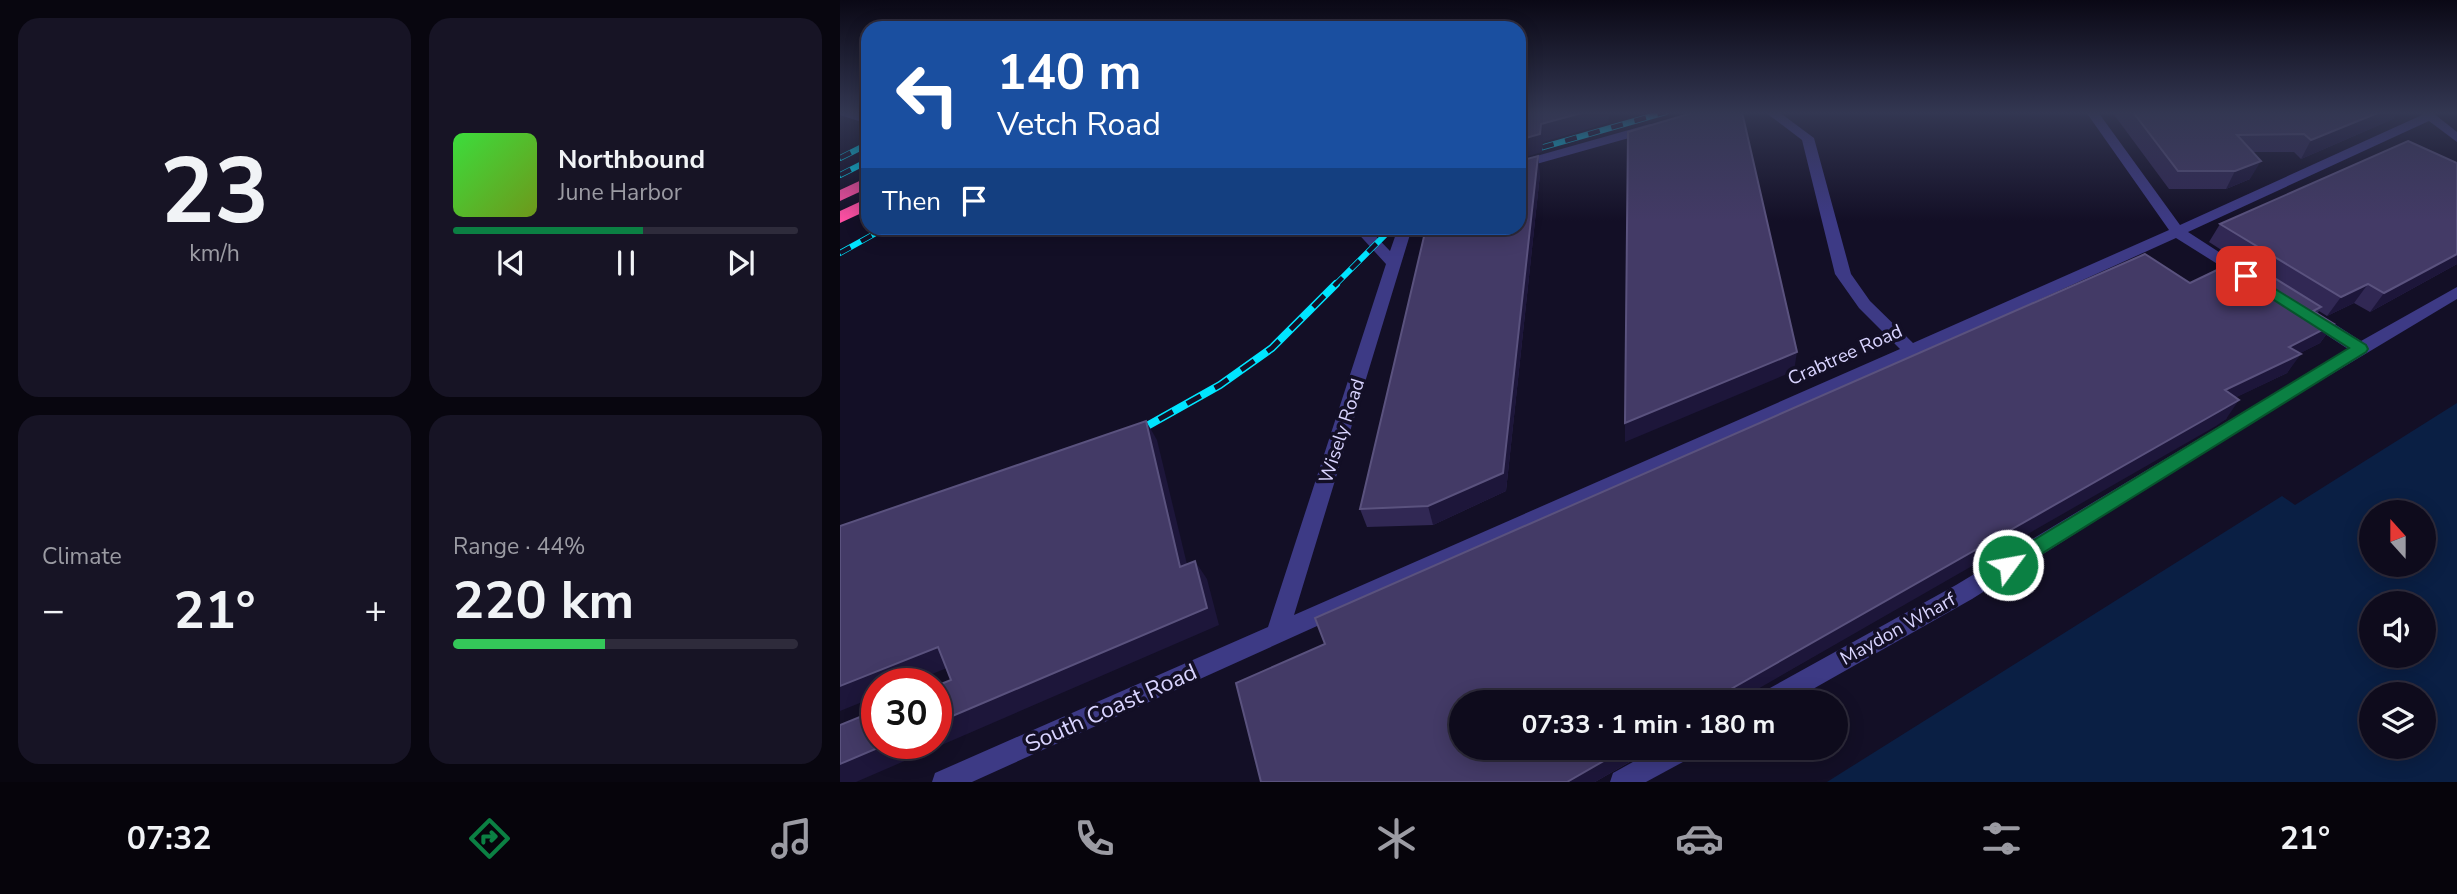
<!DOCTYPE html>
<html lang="en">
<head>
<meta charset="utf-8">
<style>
  body { margin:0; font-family:"Nunito Sans",sans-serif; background:#171425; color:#f1f3f6; height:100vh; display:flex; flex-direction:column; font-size:26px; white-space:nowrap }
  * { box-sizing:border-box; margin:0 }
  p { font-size:23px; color:#9b9ba3 }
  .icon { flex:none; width:38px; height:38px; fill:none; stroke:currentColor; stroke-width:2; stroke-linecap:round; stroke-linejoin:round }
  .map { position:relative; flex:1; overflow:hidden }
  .sheet { display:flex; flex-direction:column; gap:18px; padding:18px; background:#08060f; width:840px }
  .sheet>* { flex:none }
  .hud { position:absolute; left:21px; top:21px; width:665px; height:214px; border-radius:21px; box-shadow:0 4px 18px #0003,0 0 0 2px #2e2b3b; background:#1a4fa0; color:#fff; overflow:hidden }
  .needle { width:46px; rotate:339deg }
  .buttons { position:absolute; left:1519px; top:500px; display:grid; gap:14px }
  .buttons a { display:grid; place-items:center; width:77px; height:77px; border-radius:50%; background:#0e0b1c; box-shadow:0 4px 18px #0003,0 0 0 2px #2e2b3b; font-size:35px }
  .speed { position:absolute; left:21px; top:668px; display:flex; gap:14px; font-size:35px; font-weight:700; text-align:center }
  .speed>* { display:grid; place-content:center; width:91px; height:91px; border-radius:50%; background:#0e0b1c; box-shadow:0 4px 18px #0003,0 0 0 2px #2e2b3b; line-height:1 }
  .speed .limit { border:10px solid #d22; background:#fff; color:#111 }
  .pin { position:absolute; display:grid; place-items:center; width:60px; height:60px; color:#fff; margin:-30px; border-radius:14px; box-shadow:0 4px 10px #0006 }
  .me { position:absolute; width:77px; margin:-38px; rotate:58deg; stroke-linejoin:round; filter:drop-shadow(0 0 5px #0008) }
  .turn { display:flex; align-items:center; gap:24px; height:147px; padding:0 21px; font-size:32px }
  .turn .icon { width:91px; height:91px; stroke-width:2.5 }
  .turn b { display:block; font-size:49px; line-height:60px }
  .then { display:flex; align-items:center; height:66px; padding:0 21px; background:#0003; gap:14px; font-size:26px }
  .big { font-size:52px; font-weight:700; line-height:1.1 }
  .sheet .widget { flex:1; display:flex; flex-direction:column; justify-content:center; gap:10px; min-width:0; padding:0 24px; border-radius:21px; background:#171425 }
  .sheet .dial { align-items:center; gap:0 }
  .dial b { font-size:91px; line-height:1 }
  .song { display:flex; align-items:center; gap:21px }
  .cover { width:84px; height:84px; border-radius:10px; background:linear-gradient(135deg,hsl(120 70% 55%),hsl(80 70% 35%)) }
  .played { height:7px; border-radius:4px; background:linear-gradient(90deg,#0b8043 55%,#2e2b3b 55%) }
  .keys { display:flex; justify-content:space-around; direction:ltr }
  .heat { display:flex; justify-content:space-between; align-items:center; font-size:38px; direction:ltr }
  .charge { height:10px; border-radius:5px; background:linear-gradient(90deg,#34c759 44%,#2e2b3b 0) }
  .sheet .tiles { flex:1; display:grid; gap:18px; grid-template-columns:repeat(2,1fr) }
  .trip { position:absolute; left:609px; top:690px; width:399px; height:70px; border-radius:35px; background:#0e0b1c; box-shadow:0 4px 18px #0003,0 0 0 2px #2e2b3b; font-weight:700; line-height:70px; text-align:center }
  .tabs { display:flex; height:112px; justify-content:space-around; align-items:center; background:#06040b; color:#9b9ba3 }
  .tabs .icon { width:49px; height:49px }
  .tabs .selected { color:#0b8043 }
  .tabs b { font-size:32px; color:#f1f3f6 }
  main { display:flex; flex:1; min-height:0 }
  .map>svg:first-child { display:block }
</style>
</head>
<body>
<main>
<section class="sheet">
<div class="tiles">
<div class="widget dial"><b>23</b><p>km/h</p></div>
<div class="widget">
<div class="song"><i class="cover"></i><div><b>Northbound</b><p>June Harbor</p></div></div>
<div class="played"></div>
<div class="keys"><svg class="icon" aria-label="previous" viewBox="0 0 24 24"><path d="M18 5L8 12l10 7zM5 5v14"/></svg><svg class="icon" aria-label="pause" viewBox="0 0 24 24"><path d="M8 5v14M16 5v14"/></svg><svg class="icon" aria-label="next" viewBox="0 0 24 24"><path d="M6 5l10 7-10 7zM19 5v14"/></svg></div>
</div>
<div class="widget"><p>Climate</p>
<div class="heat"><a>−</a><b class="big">21°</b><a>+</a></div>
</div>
<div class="widget"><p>Range · 44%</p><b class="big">220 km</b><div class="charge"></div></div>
</div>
</section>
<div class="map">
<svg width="1617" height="782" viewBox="0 0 1617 782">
  <rect width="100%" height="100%" fill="#130f26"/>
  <path fill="#0a1f44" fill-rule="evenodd" d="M 1617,403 L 1617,782 L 987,782 L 1442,496 L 1455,505 ZM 1531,513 L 1584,513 L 1584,565 L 1531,565 ZM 1531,604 L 1584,604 L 1584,656 L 1531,656 ZM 1531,695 L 1584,695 L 1584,747 L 1531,747 Z"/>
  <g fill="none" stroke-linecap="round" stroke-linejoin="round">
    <g fill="#3d3a85" fill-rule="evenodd">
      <path d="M 0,112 L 14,112 L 28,116 L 28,124 L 0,115 Z"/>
      <path d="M 925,112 L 939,112 L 974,138 L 1011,274 L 1030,301 L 1073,343 L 1329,230 L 1246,112 L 1258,112 L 1340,225 L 1582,115 L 1579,112 L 1592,112 L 1617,132 L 1617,142 L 1589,121 L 1348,232 L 1413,274 L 1416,277 L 1413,280 L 1403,280 L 1336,238 L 132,782 L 92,782 L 95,773 L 428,627 L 546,264 L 513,228 L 528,228 L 550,251 L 558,228 L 572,228 L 454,615 L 1060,349 L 1019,308 L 995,274 L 962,140 Z"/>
      <path d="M 810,124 L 816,128 L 814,131 L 679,169 L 679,161 Z"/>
      <path d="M 1617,287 L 1617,299 L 1392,434 L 1132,599 L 950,702 L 915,702 L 919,694 L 1116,585 L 1508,349 L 1464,320 L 1462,316 L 1464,312 L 1476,312 L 1521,341 Z"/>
      <path d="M 820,747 L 857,747 L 854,756 L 806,782 L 770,782 L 773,773 Z"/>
    </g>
    <g fill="#ff4fa3" fill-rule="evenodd">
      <path d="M 28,177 L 28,188 L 0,201 L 0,190 Z"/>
      <path d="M 28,198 L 28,210 L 0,223 L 0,211 Z"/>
    </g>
    <g stroke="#00e5ff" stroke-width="6">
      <g id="rail-far1">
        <path d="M 679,154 L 826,112"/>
        <path d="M 0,158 L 28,144"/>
        <path d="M 0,175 L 28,161"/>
        <path d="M 0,253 L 45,228"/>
        <path d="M 494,286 L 552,228"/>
      </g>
    </g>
    <g stroke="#00e5ff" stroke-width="8">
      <path id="rail" d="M 291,435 L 380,385 L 432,348 L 496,284"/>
    </g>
    <use href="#rail-far1" stroke="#130f26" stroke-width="4.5" stroke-dasharray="12" stroke-linecap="butt"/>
    <use href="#rail" stroke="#130f26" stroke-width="5" stroke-dasharray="16" stroke-linecap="butt"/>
  </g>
  <g fill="#312854">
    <path d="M 1272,112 L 1557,112 L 1553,119 L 1461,159 L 1454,152 L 1413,152 L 1410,179 L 1386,189 L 1329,189 Z"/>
    <path d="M 1617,163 L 1617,264 L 1530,312 L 1514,303 L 1487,316 L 1479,311 L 1477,314 L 1494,324 L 1480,343 L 1460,353 L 1447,373 L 1396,397 L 1386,419 L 755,782 L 421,782 L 1350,283 L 1397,260 L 1369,242 L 1380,224 Z"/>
    <path d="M 700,174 L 666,491 L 593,525 L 527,527 L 520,509 Z"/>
  </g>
  <g fill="#1d163a">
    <path d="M 745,112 L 770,112 L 768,123 L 703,142 L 702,152 L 679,159 L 679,140 L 701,124 Z"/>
    <path d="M 1540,112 L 1557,112 L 1553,119 L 1461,159 L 1471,140 Z"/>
    <path d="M 698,156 L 700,174 L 666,491 L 593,525 L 588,506 Z"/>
    <path d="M 1421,161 L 1410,179 L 1386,189 L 1395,171 Z"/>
    <path d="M 1617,254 L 1617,264 L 1530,312 L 1544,293 Z"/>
    <path d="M 1528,284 L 1514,303 L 1487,316 L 1501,297 Z"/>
    <path d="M 1494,324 L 1480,343 L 1451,358 L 1461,354 L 1447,373 L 1372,409 L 1385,390 L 1449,347 Z"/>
    <path d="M 957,352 L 954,371 L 785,442 L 785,423 Z"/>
    <path d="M 1399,400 L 1386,419 L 1376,426 L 895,702 L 868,702 Z"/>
    <path d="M 306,421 L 317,440 L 352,585 L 340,567 Z"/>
    <path d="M 355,561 L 367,579 L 379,625 L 16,782 L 0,782 L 0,764 L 47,744 L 96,744 L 96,723 Z"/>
    <path d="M 98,647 L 117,664 L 67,684 L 37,684 L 37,696 L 0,711 L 0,686 Z"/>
    <path d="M 788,747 L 815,747 L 755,782 L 727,782 Z"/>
  </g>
  <g fill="#433a66" stroke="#5a527e" stroke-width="2">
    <path d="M 679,112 L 745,112 L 701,124 L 700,134 L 679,140 Z"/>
    <path d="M 855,112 L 902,112 L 957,352 L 785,423 L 788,132 Z"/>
    <path d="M 1293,112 L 1540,112 L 1471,140 L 1464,134 L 1397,135 L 1421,161 L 1395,171 L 1338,171 Z"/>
    <path d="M 1568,141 L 1617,163 L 1617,254 L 1544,293 L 1528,284 L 1501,297 L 1380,224 Z"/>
    <path d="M 698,156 L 663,473 L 588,506 L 520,509 L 586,228 L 679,228 L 679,161 Z"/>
    <path d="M 1305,254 L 1350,283 L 1402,258 L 1481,307 L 1473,311 L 1494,324 L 1449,347 L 1461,354 L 1385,390 L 1399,400 L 868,702 L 621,702 L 621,747 L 788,747 L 727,782 L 421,782 L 396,683 L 485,644 L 475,618 Z"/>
    <path d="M 306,421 L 340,567 L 355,561 L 367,608 L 96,723 L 96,686 L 111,680 L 98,647 L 0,686 L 0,526 Z"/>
    <path d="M 37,710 L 37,744 L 47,744 L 0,764 L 0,725 Z"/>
  </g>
  <linearGradient id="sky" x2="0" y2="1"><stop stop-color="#0a0815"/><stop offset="0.51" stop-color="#333752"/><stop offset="1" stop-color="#333752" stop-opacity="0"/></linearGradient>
  <rect width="1617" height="221" fill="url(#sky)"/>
  <path fill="#0b8043" stroke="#07532c" stroke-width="2" d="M 1406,271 L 1526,345 L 1528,349 L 1526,352 L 1174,571 L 1168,573 L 1161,571 L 1158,565 L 1161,560 L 1509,348 L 1401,279 L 1401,273 Z"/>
  <g text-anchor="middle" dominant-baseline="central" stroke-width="7" stroke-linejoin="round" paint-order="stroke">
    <g font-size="19" fill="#d9d4ff" stroke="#130f26">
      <text transform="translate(1005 355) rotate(-24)">Crabtree Road</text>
      <text transform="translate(502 431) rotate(-72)">Wisely Road</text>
      <text transform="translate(1058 629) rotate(-29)">Maydon Wharf</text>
    </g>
    <g font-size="23" fill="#d9d4ff" stroke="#130f26">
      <text transform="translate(271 708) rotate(-24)">South Coast Road</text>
    </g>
  </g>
</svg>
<div class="buttons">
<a><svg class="needle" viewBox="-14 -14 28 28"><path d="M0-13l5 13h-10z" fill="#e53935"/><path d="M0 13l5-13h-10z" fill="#9b9ba3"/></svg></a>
<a><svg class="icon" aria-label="sound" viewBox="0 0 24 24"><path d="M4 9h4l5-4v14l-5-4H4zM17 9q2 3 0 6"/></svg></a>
<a><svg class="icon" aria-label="layers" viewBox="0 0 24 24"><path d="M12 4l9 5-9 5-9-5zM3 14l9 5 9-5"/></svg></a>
</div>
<div class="speed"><div class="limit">30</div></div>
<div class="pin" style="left:1406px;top:276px;background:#d93025"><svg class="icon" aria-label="arrive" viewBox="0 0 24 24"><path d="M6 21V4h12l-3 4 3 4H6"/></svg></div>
<svg class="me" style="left:1168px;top:565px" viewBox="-20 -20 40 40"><circle r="17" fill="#0b8043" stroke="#fff" stroke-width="3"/><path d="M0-11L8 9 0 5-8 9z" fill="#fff"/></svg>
<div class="trip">07:33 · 1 min · 180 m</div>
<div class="hud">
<div class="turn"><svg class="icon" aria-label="left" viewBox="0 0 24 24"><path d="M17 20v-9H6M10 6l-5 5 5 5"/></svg><div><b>140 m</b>Vetch Road</div></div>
<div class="then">Then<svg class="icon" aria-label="arrive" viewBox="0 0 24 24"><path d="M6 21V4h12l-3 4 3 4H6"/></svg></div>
</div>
</div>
</main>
<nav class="tabs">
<b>07:32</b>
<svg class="icon selected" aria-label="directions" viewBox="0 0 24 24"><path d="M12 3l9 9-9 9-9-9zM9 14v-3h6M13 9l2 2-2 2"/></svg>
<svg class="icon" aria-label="music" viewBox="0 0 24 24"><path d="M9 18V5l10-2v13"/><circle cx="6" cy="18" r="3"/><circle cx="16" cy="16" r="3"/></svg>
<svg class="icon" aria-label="phone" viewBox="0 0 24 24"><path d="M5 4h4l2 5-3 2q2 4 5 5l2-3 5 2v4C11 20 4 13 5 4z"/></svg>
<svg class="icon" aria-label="climate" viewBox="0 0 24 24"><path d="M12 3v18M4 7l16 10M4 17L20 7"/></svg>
<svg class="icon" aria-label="car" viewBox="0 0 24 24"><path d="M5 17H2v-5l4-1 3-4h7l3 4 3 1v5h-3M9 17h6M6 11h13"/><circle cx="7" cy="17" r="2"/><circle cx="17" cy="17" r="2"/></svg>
<svg class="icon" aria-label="filters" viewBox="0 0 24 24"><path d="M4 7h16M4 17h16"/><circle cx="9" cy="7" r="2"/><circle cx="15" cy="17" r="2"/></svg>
<b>21°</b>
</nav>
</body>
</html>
